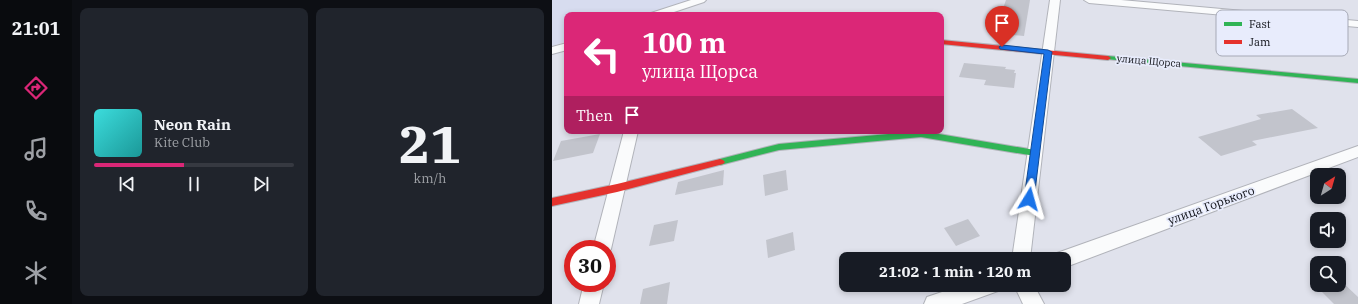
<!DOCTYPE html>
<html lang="en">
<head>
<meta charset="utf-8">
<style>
  body { margin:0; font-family:"IBM Plex Serif",serif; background:#20242c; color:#f1f3f6; height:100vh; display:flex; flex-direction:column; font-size:15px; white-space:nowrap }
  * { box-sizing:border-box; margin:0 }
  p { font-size:13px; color:#9ea1a6 }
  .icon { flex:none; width:22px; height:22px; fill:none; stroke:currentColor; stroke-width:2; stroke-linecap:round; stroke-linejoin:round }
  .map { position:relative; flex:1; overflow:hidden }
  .sheet { display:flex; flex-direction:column; gap:8px; padding:8px; background:#0d0f14; width:480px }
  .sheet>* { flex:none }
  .guide { position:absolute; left:12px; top:12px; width:380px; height:122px; border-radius:8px; box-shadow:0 2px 6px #0003; background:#db2777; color:#fff; overflow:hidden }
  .needle { width:26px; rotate:37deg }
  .controls { position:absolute; left:758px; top:168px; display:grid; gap:8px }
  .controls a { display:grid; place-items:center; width:36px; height:36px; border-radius:8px; background:#171b24; box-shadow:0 2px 6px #0003; font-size:20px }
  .speed { position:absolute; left:12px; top:240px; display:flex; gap:8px; font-size:20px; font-weight:700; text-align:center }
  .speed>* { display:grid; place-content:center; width:52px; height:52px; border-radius:50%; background:#171b24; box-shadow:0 2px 6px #0003; line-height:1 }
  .speed .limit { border:6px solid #d22; background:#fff; color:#111 }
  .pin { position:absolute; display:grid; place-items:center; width:34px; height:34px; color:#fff; margin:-41px -17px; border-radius:50% 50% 50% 0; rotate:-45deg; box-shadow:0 0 4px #0007 }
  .pin .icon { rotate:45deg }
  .me { position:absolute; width:44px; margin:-22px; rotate:8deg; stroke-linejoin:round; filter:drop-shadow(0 0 3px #0008) }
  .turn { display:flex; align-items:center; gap:14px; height:84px; padding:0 12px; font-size:18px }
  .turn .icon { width:52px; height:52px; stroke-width:2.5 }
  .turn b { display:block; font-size:28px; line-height:34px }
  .then { display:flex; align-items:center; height:38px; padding:0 12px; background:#0003; gap:8px; font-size:15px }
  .sheet .card { flex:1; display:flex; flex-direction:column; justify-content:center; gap:6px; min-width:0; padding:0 14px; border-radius:8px; background:#20242c }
  .sheet .dial { align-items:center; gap:0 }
  .dial b { font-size:52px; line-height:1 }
  .song { display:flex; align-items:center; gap:12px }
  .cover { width:48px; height:48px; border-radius:6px; background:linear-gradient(135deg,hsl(180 70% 55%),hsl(180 70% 35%)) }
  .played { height:4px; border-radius:2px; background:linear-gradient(90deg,#db2777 45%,#363941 45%) }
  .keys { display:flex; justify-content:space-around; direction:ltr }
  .sheet .tiles { flex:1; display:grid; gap:8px; grid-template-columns:repeat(2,1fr) }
  .trip { position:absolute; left:287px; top:252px; width:232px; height:40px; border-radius:8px; background:#171b24; box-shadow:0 2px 6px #0003; font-weight:700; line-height:40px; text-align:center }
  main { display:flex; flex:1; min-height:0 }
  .menu { display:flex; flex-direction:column; width:72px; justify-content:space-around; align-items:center; background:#090b0e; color:#9ea1a6 }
  .menu .icon { width:28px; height:28px }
  .menu .on { color:#db2777 }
  .menu b { font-size:18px; color:#f1f3f6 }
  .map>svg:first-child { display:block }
</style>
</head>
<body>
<main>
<nav class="menu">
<b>21:01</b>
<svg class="icon on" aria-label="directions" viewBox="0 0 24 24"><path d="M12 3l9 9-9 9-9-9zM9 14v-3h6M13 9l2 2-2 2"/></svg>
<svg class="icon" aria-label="music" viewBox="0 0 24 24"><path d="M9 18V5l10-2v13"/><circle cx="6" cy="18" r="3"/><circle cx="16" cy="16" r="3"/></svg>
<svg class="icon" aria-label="phone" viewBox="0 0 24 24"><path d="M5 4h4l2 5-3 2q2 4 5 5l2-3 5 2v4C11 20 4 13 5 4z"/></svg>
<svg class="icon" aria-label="climate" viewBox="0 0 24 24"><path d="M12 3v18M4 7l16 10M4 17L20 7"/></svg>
</nav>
<section class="sheet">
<div class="tiles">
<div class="card">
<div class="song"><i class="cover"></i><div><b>Neon Rain</b><p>Kite Club</p></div></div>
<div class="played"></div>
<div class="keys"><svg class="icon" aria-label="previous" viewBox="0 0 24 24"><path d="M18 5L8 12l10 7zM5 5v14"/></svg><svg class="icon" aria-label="pause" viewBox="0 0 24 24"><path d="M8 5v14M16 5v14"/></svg><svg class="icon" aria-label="next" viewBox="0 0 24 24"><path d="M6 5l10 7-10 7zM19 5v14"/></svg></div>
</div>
<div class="card dial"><b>21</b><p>km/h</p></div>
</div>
</section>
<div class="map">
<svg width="806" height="304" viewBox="0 0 806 304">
  <rect width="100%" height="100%" fill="#e0e2ec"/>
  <path fill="#d7dcef" d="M 0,0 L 142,0 L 96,15 L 15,15 L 15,41 L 0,46 Z"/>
  <g fill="#c2c4cc">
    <path d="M 454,0 L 478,0 L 472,36 L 442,33 Z"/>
    <path d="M 412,63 L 454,67 L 453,69 L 463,70 L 462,73 L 464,73 L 462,88 L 432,85 L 434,80 L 407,77 Z"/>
    <path d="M 740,109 L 766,128 L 700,141 L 705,145 L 669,156 L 646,137 L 709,119 L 704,115 Z"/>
    <path d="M 48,134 L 41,153 L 1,161 L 9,141 Z"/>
    <path d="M 172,170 L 171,185 L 123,195 L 126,182 Z"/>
    <path d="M 234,170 L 236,190 L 213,196 L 211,175 Z"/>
    <path d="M 416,219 L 428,236 L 404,246 L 392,228 Z"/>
    <path d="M 126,220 L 122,241 L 97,246 L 102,225 Z"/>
    <path d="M 241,232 L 243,250 L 216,258 L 214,240 Z"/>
    <path d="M 787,279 L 806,297 L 806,304 L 782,304 L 762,284 L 787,285 Z"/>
    <path d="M 118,282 L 115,304 L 88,304 L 91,289 Z"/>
  </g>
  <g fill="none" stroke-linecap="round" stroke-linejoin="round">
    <g stroke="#b1b3ba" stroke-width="2">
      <g id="street">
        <path d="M 139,0 L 154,0 L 152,2 L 113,15 L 98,15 L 99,13 Z"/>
        <path d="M 498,0 L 508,0 L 478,259 L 460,259 Z"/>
        <path d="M 532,0 L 569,0 L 806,21 L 806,27 L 537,3 Z"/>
        <path d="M 15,43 L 15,50 L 0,54 L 0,47 Z"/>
        <path d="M 72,131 L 86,131 L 59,249 L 55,255 L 55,249 L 41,249 Z"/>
        <path d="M 806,146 L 806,157 L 519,265 L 512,267 L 512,259 L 503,259 L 505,253 Z"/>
        <path d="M 32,283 L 52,283 L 47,304 L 27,304 Z"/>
        <path d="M 411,285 L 449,285 L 446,291 L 410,304 L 372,304 L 375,297 Z"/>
        <path d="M 462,285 L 482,285 L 492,304 L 471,304 Z"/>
      </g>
    </g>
    <g stroke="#b1b3ba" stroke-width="2">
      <g id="fast">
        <path d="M 556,56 L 806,79 L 806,83 L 554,59 L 554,57 Z"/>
        <path d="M 369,131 L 483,150 L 488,153 L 483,156 L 369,137 L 227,150 L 168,165 L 163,162 L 168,159 L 227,144 Z"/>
      </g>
    </g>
    <g stroke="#b1b3ba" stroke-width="2">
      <g id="jam">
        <path d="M 389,40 L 556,56 L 559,58 L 556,60 L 389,44 Z"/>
        <path d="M 168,159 L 171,160 L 173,162 L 171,164 L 65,192 L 0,206 L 0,198 L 65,184 Z"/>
      </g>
    </g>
    <use href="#street" fill="#fafbfc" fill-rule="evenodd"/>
    <use href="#fast" fill="#30b455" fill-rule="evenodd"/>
    <use href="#jam" fill="#e5322d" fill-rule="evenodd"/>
  </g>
  <path fill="#1a73e8" stroke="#114b97" d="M 450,45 L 496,50 L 500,52 L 482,199 L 481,201 L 473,201 L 472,199 L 492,54 L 448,49 L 447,47 Z"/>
  <g text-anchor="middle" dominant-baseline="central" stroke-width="3.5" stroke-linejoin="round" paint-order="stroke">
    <g font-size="10" fill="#0c0e14" stroke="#e8ecfc">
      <text transform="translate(597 61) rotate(5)">улица Щорса</text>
    </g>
    <g font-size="12" fill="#0c0e14" stroke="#e8ecfc">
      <text transform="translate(659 205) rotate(-20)">улица Горького</text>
    </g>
  </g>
  <rect x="664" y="10" width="132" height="46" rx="6" fill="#e8ecfc" stroke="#a6a9b6" stroke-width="1"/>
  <rect x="672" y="22" width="18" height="4" fill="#30b455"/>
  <rect x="672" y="40" width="18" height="4" fill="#e5322d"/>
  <g font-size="11" fill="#0c0e14">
    <text x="697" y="28">Fast</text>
    <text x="697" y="46">Jam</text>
  </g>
</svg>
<div class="controls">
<a><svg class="needle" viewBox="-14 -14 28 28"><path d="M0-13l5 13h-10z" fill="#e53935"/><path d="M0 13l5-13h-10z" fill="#9ea1a6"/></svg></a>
<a><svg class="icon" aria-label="sound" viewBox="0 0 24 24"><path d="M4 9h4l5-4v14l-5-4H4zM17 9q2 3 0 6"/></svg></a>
<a><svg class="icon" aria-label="search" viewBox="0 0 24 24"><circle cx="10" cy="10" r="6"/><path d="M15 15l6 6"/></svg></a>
</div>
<div class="speed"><div class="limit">30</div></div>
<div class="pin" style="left:450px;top:47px;background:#d93025"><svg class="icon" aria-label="arrive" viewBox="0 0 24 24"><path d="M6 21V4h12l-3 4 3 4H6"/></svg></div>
<svg class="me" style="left:477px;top:199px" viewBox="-20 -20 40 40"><path d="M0-17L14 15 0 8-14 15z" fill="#1a73e8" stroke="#fff" stroke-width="4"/></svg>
<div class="trip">21:02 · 1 min · 120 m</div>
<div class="guide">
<div class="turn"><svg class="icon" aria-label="left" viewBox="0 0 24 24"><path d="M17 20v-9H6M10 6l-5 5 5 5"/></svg><div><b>100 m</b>улица Щорса</div></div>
<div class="then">Then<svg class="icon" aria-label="arrive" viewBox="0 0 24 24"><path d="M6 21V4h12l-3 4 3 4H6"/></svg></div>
</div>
</div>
</main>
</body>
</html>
